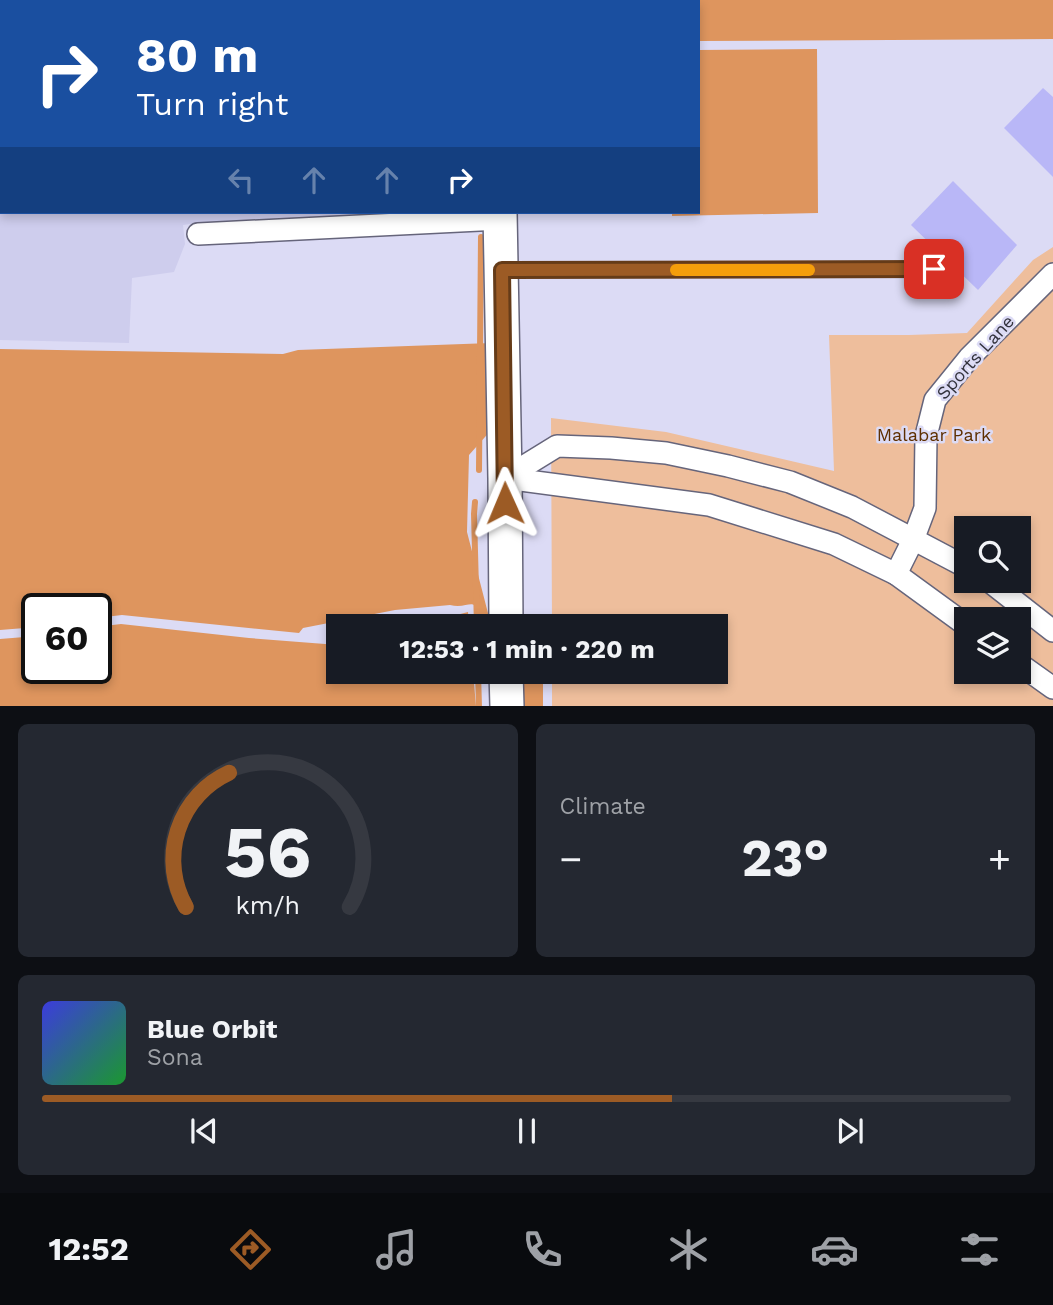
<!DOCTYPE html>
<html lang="en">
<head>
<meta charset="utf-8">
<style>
  body { margin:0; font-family:"Work Sans",sans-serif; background:#242831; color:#f1f3f6; height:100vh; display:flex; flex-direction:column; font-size:26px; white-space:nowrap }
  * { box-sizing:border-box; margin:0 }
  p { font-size:23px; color:#9ea1a6 }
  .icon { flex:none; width:38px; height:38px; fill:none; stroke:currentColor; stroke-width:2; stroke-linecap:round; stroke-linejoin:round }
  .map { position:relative; height:706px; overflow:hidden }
  .sheet { display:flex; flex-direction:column; gap:18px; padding:18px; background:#0d0f14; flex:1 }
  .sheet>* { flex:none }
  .hud { position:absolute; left:0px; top:0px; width:700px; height:214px; box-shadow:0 4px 10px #0003; background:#1a4fa0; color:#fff; overflow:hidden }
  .buttons { position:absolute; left:954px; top:516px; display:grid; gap:14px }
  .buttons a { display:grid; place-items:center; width:77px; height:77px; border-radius:0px; background:#171b24; box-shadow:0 4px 10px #0003; font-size:35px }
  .speed { position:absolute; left:21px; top:593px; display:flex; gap:14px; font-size:35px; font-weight:700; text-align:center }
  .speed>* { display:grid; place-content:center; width:91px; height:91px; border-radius:50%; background:#171b24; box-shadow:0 4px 10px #0003; line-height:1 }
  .speed .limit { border:4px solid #111; border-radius:10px; background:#fff; color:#111 }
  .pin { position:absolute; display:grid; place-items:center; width:60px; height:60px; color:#fff; margin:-30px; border-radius:14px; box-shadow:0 4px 10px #0006 }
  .me { position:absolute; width:77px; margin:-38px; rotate:359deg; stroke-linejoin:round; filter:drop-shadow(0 0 5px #0008) }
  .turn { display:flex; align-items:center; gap:24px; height:147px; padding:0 21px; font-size:32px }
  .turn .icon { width:91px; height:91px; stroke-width:2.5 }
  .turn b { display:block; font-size:49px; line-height:60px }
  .lanes { display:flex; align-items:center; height:66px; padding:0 21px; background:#0003; justify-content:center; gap:35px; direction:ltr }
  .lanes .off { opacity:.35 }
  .big { font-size:52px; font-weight:700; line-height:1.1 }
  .sheet .card { flex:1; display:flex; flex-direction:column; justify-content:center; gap:10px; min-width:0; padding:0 24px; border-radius:10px; background:#242831 }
  .sheet .dial { align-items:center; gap:0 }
  .dial svg { height:182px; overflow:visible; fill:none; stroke:#363941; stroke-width:7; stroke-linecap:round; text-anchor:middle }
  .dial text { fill:#f1f3f6; stroke:none }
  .song { display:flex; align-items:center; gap:21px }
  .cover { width:84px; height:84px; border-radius:10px; background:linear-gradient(135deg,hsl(240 70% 55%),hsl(130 70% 35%)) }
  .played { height:7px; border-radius:4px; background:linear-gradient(90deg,#9c5b25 65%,#363941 65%) }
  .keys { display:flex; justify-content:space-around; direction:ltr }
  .heat { display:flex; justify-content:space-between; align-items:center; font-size:38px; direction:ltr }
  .sheet .tiles { flex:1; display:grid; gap:18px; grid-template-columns:1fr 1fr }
  .card:last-child { grid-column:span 2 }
  .trip { position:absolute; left:326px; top:614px; width:402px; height:70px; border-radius:0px; background:#171b24; box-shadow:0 4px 10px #0003; font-weight:700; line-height:70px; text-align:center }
  .menu { display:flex; height:112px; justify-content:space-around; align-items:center; background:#090b0e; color:#9ea1a6 }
  .menu .icon { width:49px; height:49px }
  .menu .current { color:#9c5b25 }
  .menu b { font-size:32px; color:#f1f3f6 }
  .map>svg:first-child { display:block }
</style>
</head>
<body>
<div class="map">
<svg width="1053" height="707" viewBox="0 0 1053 707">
  <rect width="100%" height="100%" fill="#dcdbf5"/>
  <path fill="#cecded" d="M 2,77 L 2,212 L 429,212 L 389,218 L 220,227 L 204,222 L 183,225 L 185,244 L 174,272 L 132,278 L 129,343 L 0,340 L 0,78 Z"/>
  <g fill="#eebe9c" fill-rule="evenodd">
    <rect x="89" y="0" width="374" height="2"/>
    <path d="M 1053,247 L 1053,706 L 552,706 L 552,672 L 716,672 L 716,626 L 552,626 L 551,418 L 666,432 L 834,471 L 829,335 L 909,335 L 967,333 L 1033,260 ZM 966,528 L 1018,528 L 1018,581 L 966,581 ZM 966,620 L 1018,620 L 1018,672 L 966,672 Z"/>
  </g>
  <g fill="#de955e">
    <path d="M 0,0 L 79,0 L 79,2 L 2,2 L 2,33 L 0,33 Z"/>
    <path d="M 524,0 L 1053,0 L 1053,39 L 698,41 L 698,2 L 524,2 Z"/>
    <path d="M 817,49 L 818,213 L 672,216 L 672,212 L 698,212 L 698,50 Z"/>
    <path d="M 491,343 L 493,428 L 469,455 L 467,532 L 489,617 L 495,626 L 479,626 C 477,591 471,610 450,605 L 395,610 L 303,628 L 299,633 L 122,615 L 96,618 L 96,609 L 37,609 L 37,627 L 0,630 L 0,349 L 283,354 L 298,350 Z"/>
    <path d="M 468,612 L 469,626 L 415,626 Z"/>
    <path d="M 121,624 L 249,638 L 338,645 L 338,672 L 473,672 L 476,706 L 0,706 L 0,639 L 37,636 L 37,668 L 96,668 L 96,627 Z"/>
    <rect x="518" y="672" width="25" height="34"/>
  </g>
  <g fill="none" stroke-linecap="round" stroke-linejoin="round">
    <g stroke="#de955e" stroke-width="6">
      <path d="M 476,0 L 476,2"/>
      <path d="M 479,470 L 481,237"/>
      <path d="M 475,502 L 474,514 L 477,626"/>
      <path d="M 478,672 L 479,707"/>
    </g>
  </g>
  <g fill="#b9b7f7">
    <path d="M 1043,88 L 1053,97 L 1053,177 L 1004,128 Z"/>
    <path d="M 953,181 L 1017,245 L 978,290 L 911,225 Z"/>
  </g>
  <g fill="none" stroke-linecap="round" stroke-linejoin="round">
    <g stroke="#66657b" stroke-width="13">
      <path id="service" d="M 504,270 L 934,269"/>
    </g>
    <g stroke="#66657b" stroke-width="24">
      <g id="minor">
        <path d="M 198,234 L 500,219"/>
        <path d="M 505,478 L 557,446 L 611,448 L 666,453 L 728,466 L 790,482 L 852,507 L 966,567"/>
        <path d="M 505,478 L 709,505 L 834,544 L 896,574 L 966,625"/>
        <path d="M 896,574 L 913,540 L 925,508 L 926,436 L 935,400 L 969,358 L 1053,274"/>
        <path d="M 989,581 L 1053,631"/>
        <path d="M 1018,663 L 1053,688"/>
      </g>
    </g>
    <g stroke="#66657b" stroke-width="36">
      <g id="primary">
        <path d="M 499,0 L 499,2"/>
        <path d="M 500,212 L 505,478 L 506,626"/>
        <path d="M 506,672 L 507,707"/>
      </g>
    </g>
    <use href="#service" stroke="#fff" stroke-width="10"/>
    <use href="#minor" stroke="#fff" stroke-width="21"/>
    <use href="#primary" stroke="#fff" stroke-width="33"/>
  </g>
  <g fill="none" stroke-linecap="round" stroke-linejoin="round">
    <g stroke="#653b18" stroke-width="18">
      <path id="route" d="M 505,503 L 502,270 L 934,269"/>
    </g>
    <use href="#route" stroke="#9c5b25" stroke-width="12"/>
    <path stroke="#f59e0b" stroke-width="12" d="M 676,270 L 809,270"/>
  </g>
  <g text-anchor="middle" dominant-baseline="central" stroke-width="5" stroke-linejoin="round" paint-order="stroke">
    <g font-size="18" fill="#32323c" stroke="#dcdbf5">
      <text transform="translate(975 357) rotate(-48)">Sports Lane</text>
    </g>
    <g font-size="18" fill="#5d2f01" stroke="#dcdbf5">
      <text x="934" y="434">Malabar Park</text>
    </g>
  </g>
</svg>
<div class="buttons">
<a><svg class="icon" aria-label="search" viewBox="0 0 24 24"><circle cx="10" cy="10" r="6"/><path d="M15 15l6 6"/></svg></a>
<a><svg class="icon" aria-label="layers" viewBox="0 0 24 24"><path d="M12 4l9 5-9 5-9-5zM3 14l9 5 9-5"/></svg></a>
</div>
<div class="speed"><div class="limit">60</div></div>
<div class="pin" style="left:934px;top:269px;background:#d93025"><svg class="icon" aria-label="arrive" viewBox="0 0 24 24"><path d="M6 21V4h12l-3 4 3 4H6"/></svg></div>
<svg class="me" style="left:505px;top:503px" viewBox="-20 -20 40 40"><path d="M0-17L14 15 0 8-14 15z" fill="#9c5b25" stroke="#fff" stroke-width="4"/></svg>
<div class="trip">12:53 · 1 min · 220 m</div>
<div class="hud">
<div class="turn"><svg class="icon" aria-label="right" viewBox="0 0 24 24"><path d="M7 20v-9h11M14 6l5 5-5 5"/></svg><div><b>80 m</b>Turn right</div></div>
<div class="lanes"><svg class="icon off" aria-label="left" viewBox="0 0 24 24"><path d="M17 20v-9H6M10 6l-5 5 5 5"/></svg><svg class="icon off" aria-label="ahead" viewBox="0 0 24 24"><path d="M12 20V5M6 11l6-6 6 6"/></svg><svg class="icon off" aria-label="ahead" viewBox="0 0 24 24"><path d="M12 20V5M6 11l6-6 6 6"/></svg><svg class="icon" aria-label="right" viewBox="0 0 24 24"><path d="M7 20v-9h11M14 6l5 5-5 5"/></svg></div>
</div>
</div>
<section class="sheet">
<div class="tiles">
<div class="card dial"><svg viewBox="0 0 100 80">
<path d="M14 69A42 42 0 1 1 86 69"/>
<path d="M14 69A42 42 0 0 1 33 10" stroke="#9c5b25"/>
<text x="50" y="56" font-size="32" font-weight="700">56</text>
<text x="50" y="72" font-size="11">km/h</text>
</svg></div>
<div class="card"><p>Climate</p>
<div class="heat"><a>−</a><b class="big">23°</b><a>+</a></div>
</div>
<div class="card">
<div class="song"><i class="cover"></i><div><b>Blue Orbit</b><p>Sona</p></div></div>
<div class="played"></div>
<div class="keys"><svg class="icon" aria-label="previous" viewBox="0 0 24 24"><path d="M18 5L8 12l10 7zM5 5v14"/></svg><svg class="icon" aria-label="pause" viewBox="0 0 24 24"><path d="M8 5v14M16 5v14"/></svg><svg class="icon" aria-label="next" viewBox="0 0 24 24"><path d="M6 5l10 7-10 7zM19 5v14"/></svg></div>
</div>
</div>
</section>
<nav class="menu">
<b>12:52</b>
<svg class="icon current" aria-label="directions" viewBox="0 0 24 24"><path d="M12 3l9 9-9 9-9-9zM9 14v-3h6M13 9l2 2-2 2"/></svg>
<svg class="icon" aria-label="music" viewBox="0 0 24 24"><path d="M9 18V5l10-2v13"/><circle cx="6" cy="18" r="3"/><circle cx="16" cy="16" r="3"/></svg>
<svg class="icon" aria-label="phone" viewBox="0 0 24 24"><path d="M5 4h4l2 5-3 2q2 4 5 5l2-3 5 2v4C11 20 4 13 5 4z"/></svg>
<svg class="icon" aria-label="climate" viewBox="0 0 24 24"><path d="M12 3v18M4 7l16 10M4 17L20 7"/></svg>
<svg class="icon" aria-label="car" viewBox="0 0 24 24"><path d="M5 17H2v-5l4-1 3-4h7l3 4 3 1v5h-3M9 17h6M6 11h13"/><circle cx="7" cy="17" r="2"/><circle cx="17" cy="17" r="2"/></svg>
<svg class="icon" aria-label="filters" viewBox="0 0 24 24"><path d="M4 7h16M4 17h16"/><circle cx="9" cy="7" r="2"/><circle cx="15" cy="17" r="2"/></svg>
</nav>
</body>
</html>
